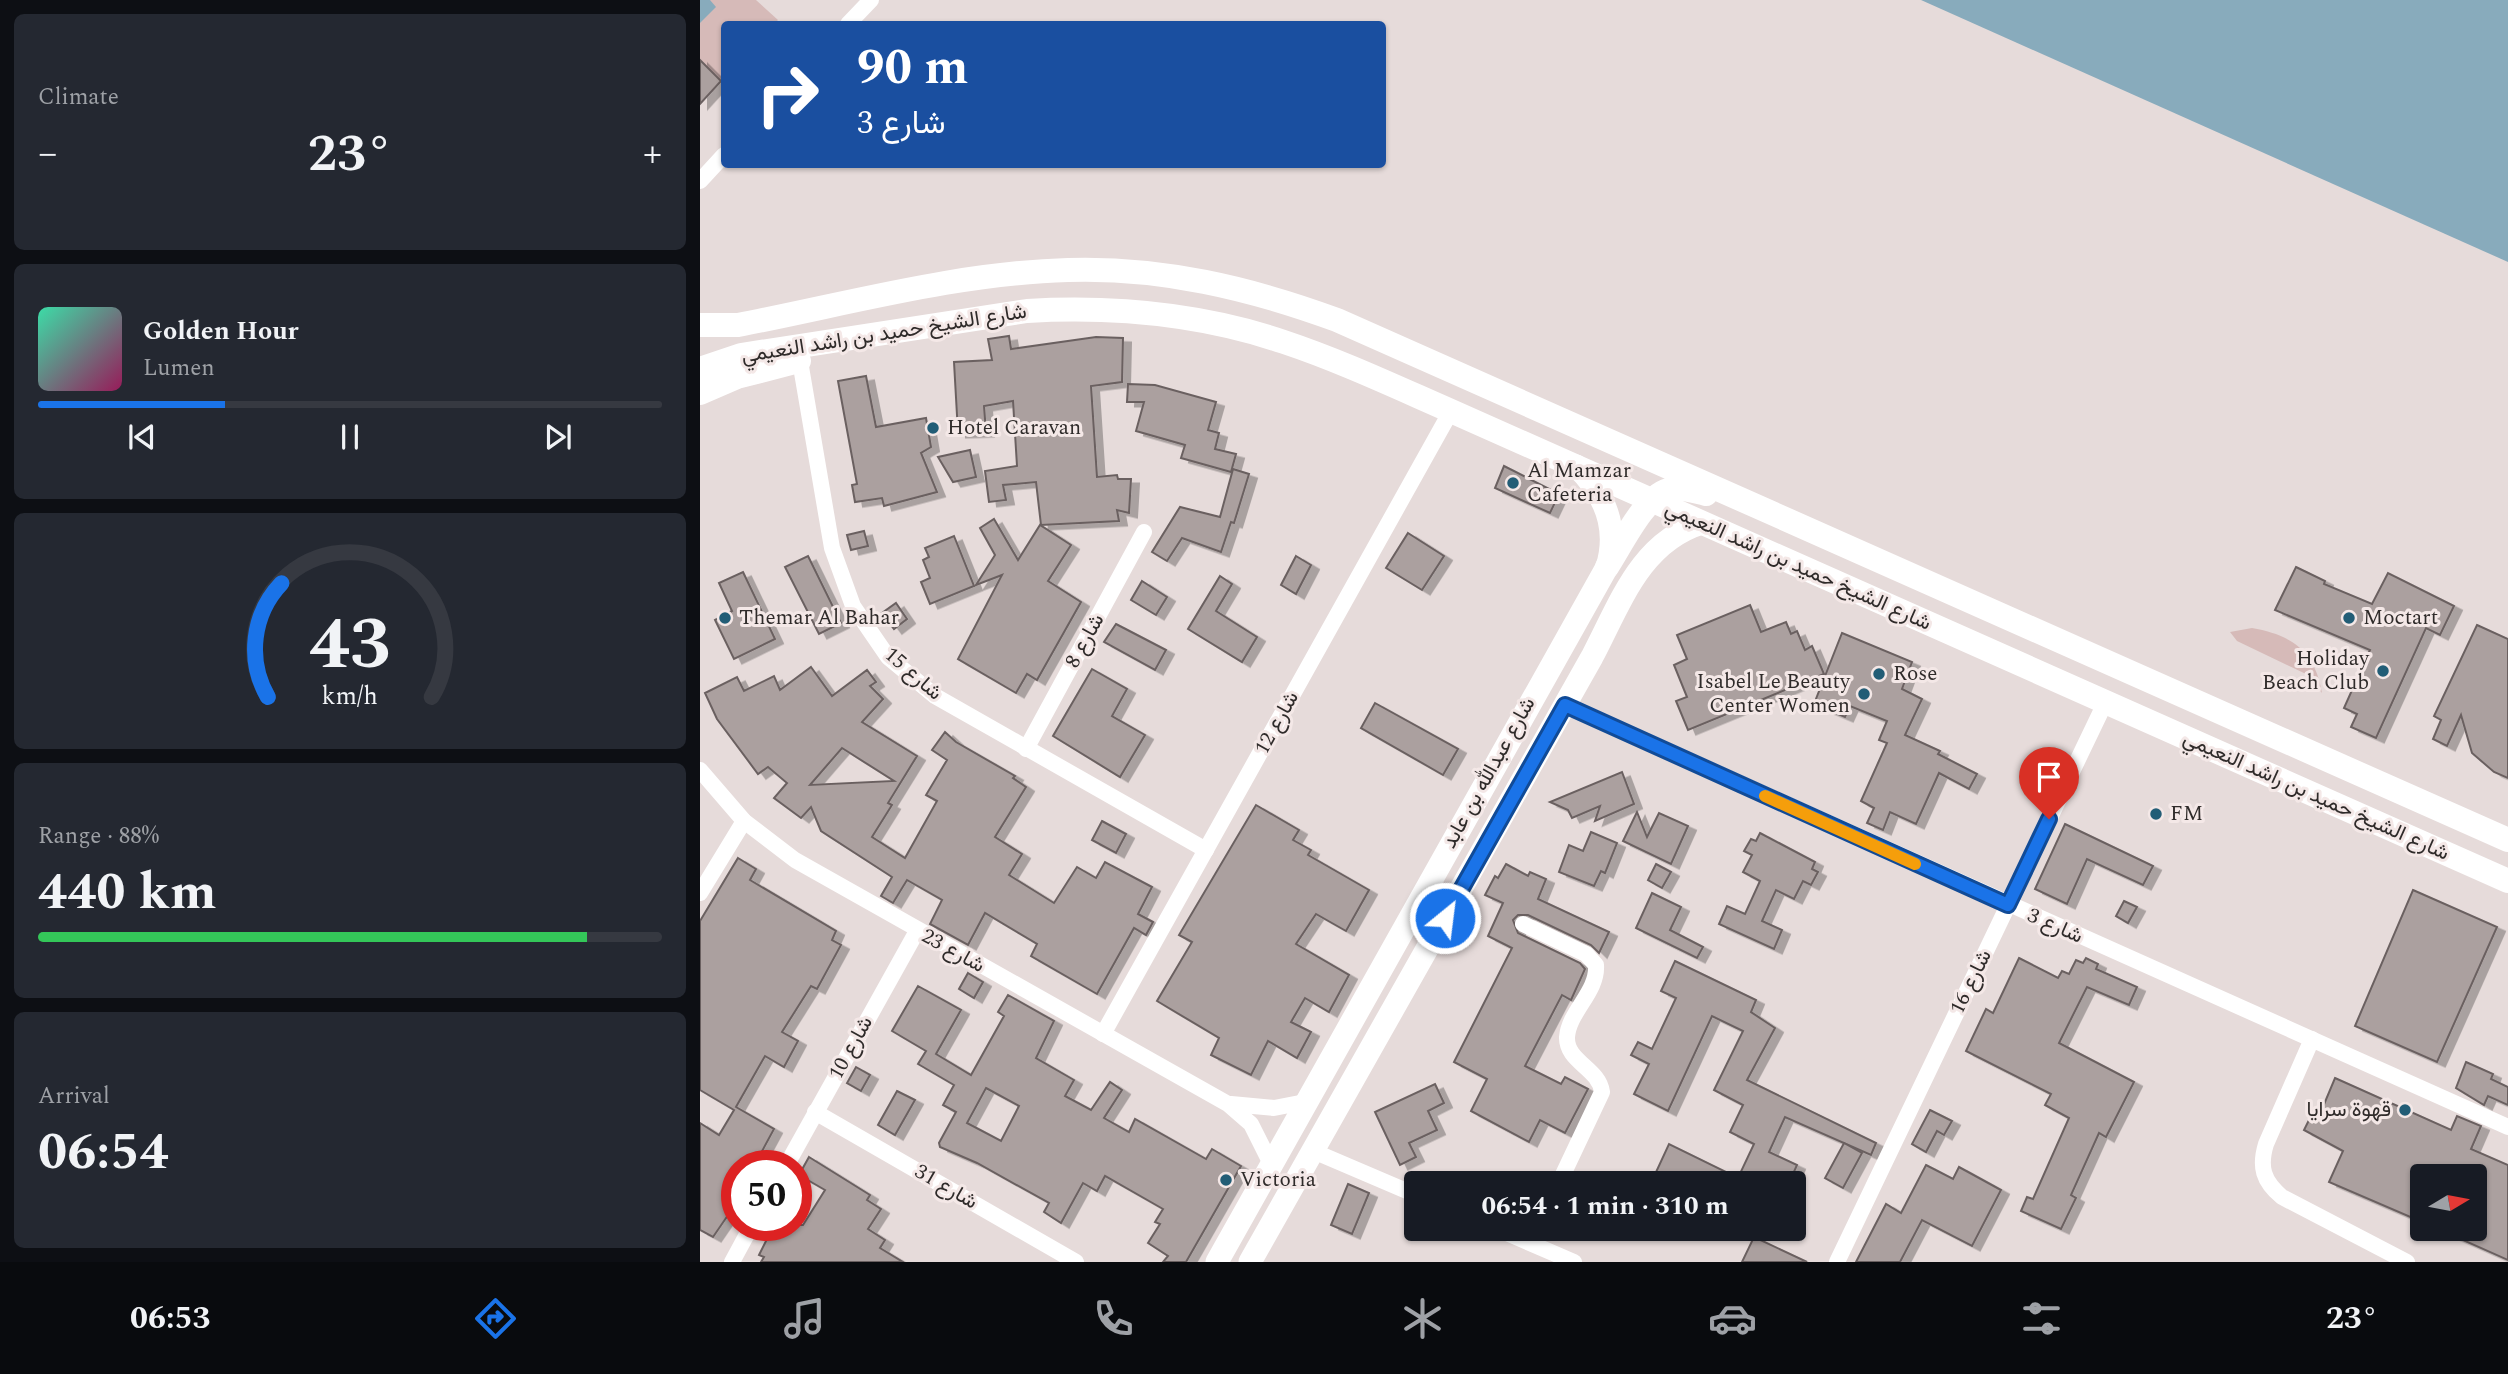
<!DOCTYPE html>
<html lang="en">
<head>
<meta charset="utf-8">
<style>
  body { margin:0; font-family:Spectral,Vazirmatn,serif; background:#242831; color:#f1f3f6; height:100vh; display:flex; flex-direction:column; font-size:26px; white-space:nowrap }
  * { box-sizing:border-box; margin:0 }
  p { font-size:23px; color:#9ea1a6 }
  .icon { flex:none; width:38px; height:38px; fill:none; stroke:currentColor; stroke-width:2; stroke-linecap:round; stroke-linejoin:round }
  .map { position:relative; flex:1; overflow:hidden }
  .drawer { display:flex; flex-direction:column; gap:14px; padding:14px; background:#0d0f14; width:700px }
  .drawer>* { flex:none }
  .banner { position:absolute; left:21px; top:21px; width:665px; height:147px; border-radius:7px; box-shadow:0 2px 5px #0004; background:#1a4fa0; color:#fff; overflow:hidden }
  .needle { width:46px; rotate:80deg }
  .controls { position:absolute; left:1710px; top:1164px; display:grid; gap:14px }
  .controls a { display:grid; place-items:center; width:77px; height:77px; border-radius:7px; background:#171b24; box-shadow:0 2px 5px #0004; font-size:35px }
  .speed { position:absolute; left:21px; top:1150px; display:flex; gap:14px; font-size:35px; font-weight:700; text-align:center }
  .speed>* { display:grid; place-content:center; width:91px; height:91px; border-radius:50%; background:#171b24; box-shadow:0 2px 5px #0004; line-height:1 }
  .speed .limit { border:10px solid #d22; background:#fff; color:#111 }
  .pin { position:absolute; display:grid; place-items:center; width:60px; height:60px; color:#fff; margin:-72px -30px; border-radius:50% 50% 50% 0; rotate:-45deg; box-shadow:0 0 7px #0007 }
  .pin .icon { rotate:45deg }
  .me { position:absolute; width:77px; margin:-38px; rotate:29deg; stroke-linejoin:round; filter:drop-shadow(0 0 5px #0008) }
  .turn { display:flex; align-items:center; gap:24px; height:147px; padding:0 21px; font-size:32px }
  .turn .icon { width:91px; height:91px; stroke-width:2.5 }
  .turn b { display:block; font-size:49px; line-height:60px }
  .big { font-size:52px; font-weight:700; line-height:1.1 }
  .drawer .widget { flex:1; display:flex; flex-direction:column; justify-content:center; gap:10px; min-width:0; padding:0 24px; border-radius:10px; background:#242831 }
  .drawer .dial { align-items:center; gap:0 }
  .dial svg { height:182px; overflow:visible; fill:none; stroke:#363941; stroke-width:7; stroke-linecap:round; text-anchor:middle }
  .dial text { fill:#f1f3f6; stroke:none }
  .song { display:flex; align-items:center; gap:21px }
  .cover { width:84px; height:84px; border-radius:10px; background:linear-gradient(135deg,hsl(160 70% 55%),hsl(330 70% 35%)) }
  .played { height:7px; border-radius:4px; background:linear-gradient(90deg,#1a73e8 30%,#363941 30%) }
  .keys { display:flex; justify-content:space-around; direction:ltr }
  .heat { display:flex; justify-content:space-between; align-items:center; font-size:38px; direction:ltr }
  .charge { height:10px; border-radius:5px; background:linear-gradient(90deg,#34c759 88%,#363941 0) }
  .trip { position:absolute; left:704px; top:1171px; width:402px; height:70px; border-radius:7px; background:#171b24; box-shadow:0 2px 5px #0004; font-weight:700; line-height:70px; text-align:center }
  .tab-bar { display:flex; height:112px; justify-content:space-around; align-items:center; background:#090b0e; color:#9ea1a6 }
  .tab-bar .icon { width:49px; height:49px }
  .tab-bar .on { color:#1a73e8 }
  .tab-bar b { font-size:32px; color:#f1f3f6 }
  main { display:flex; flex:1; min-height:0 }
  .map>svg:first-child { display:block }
</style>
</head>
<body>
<main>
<section class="drawer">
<div class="widget"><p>Climate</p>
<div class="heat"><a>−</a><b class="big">23°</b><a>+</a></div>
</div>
<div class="widget">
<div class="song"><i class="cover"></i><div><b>Golden Hour</b><p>Lumen</p></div></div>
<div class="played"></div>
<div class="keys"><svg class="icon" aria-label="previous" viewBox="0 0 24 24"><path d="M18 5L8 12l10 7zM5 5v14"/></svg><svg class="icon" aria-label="pause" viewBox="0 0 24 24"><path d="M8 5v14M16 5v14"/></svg><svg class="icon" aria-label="next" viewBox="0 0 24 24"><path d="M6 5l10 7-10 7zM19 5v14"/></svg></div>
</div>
<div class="widget dial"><svg viewBox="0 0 100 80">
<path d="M14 69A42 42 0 1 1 86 69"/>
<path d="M14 69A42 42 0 0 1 20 19" stroke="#1a73e8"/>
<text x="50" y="56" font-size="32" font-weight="700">43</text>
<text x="50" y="72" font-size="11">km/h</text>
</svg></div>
<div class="widget"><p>Range · 88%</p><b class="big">440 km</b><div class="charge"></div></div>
<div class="widget"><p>Arrival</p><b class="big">06:54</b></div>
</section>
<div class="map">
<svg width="1808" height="1262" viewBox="0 0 1808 1262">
  <defs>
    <filter id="shadow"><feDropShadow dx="8" dy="4.5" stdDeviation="0" flood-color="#0004"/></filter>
  </defs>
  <rect width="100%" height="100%" fill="#e6dbda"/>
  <g fill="#d6bab8">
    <path d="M 0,0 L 56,0 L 78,20 L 74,24 L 24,24 L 24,77 L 21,81 L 0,60 Z"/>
    <path d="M 1552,628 C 1592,635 1615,651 1622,693 L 1606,674 L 1537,641 L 1530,632 Z"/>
  </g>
  <g fill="#88abbc">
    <path d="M 0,0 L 10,0 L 16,7 L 0,23 Z"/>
    <path d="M 1221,0 L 1808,0 L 1808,262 Z"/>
  </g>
  <g fill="#aba09f" stroke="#6b6161" stroke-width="2" fill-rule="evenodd" filter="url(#shadow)">
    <path d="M 0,60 L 21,81 L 0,104 Z"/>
    <path d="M 309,336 L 311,349 L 396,337 L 423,338 L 422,382 L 391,386 L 397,477 L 417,475 L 418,479 L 431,479 L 429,513 L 417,510 L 419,521 L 341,525 L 336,482 L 303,485 L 306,500 L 289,502 L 285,471 L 317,466 L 313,401 L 284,406 L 286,432 L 258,433 L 254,362 L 292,360 L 288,339 Z"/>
    <path d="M 166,376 L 176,427 L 226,418 L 231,447 L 221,453 L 237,492 L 184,506 L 182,498 L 155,502 L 152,485 L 157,484 L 138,381 Z"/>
    <path d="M 428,384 L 455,385 L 516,402 L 508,430 L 519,433 L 515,449 L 536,454 L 531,472 L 481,458 L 485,445 L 436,431 L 444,402 L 427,402 Z"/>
    <path d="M 270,450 L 276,477 L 253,482 L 238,457 Z"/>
    <path d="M 804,466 L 859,494 L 850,513 L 795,488 Z"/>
    <path d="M 533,469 L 549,474 L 534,523 L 531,522 L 521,552 L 482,538 L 467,561 L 452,552 L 480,507 L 520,517 Z"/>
    <path d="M 294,519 L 318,560 L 340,525 L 371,545 L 348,581 L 381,602 L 337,680 L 327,674 L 316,693 L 258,659 L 302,575 L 276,585 L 295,555 L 280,528 Z"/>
    <path d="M 164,531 L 168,546 L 151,550 L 147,535 Z"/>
    <path d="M 708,533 L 744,556 L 722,590 L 686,568 Z"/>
    <path d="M 254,536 L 274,586 L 230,604 L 221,582 L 230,578 L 223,560 L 229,557 L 225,548 Z"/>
    <path d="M 108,556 L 141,623 L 119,634 L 85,567 Z"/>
    <path d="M 596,556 L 611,565 L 596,594 L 581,585 Z"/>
    <path d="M 1596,567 L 1625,581 L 1624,584 L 1672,604 L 1688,573 L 1754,606 L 1740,635 L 1726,628 L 1676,738 L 1651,727 L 1657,714 L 1644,708 L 1670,650 L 1575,610 Z"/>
    <path d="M 43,572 L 75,639 L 34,659 L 15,620 L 32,611 L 19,583 Z"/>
    <path d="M 520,576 L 532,584 L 516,611 L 557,637 L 542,662 L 488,629 Z"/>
    <path d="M 442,581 L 467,597 L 456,615 L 431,600 Z"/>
    <path d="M 196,603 L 207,619 L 194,629 L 182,613 Z"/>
    <path d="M 1050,605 L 1061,632 L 1086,622 L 1091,634 L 1097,631 L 1105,650 L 1112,646 L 1124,674 L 988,730 L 976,701 L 987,697 L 974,665 L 987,659 L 977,635 Z"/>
    <path d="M 416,624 L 466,650 L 455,670 L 404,642 Z"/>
    <path d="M 1777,625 L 1808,639 L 1808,778 L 1794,772 L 1772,753 L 1761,715 L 1747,746 L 1733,739 L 1741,720 L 1734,716 Z"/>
    <path d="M 1142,633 L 1212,662 L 1202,689 L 1222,699 L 1205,735 L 1240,751 L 1238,754 L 1277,774 L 1269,789 L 1239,773 L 1216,824 L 1190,812 L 1183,830 L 1167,823 L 1174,808 L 1161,801 L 1187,743 L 1179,740 L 1187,721 L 1150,706 L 1145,717 L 1114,704 Z"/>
    <path d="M 111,667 L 132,696 L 167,670 L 176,682 L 170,686 L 183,699 L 162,722 L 217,756 L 188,803 L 192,805 L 172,837 L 205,858 L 237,801 L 226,795 L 247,760 L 232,750 L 245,732 L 256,742 L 315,776 L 313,778 L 326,787 L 295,837 L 322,854 L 309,875 L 354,903 L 377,867 L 396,878 L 405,862 L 452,887 L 438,914 L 453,922 L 446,935 L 434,928 L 397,994 L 331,956 L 337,944 L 285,913 L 268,945 L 230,924 L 242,900 L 207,880 L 193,903 L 181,896 L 192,877 L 121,831 L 111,807 L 101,818 L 74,798 L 87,783 L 68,767 L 58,774 L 17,719 L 5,693 L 37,677 L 44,691 L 74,676 L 80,690 ZM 142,748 L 194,781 L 110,785 Z"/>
    <path d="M 392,669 L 427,689 L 412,716 L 445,735 L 420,777 L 353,736 Z"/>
    <path d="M 675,703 L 758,749 L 743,775 L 661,728 Z"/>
    <path d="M 922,772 L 934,804 L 895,821 L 900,806 L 872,818 L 868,810 L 850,802 Z"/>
    <path d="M 556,805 L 599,830 L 593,840 L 611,850 L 608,855 L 669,890 L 646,931 L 616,914 L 596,944 L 649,975 L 629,1012 L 605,998 L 591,1022 L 611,1032 L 597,1058 L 568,1041 L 551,1075 L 511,1055 L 519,1038 L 457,1001 L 492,942 L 479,935 Z"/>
    <path d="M 937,812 L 947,837 L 959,813 L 988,826 L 971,864 L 923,841 Z"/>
    <path d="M 402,821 L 426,834 L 416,853 L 392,840 Z"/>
    <path d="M 1365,824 L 1453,866 L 1443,885 L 1387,859 L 1367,904 L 1335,889 Z"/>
    <path d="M 891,832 L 917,843 L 905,873 L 901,871 L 894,886 L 859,872 L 869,845 L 883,851 Z"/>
    <path d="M 1060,833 L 1115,862 L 1112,869 L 1118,872 L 1111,885 L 1103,881 L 1094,899 L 1076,890 L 1062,921 L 1082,930 L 1074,949 L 1019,924 L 1027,906 L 1045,914 L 1060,881 L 1043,872 L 1052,855 L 1044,851 L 1051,839 L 1056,841 Z"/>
    <path d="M 38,858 L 56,869 L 50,880 L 136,931 L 132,940 L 141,945 L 117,989 L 111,986 L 82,1032 L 98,1041 L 84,1067 L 65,1056 L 36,1107 L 74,1129 L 54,1166 L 37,1166 L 37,1202 L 13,1237 L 0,1230 L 0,1123 L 19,1135 L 34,1110 L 0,1090 L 0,921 Z"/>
    <path d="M 806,864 L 828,876 L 830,872 L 846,879 L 838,899 L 909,932 L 899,953 L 891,945 L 828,915 L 818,915 L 813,920 L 818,933 L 880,963 L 885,969 L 871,1000 L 862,995 L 825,1066 L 861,1084 L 865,1077 L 888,1089 L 865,1133 L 840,1120 L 829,1142 L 771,1111 L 787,1079 L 754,1062 L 812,948 L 788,936 L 803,903 L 785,895 L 795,876 L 798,878 Z"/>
    <path d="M 956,864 L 971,872 L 962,888 L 948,880 Z"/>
    <path d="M 1713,890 L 1797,927 L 1737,1062 L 1655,1026 Z"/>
    <path d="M 952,893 L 981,907 L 970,930 L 1003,947 L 997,958 L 936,928 Z"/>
    <path d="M 1424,901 L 1437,907 L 1428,923 L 1416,916 Z"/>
    <path d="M 1319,958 L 1358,978 L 1362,971 L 1369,974 L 1376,960 L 1383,963 L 1386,958 L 1398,964 L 1396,969 L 1437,987 L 1429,1005 L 1387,987 L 1359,1043 L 1434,1082 L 1406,1137 L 1399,1133 L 1371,1195 L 1376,1198 L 1361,1229 L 1321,1211 L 1327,1197 L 1333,1199 L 1369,1118 L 1345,1105 L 1351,1094 L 1266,1051 L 1286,1009 L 1293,1013 Z"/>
    <path d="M 975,961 L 1056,1000 L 1051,1012 L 1075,1028 L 1047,1080 L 1176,1143 L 1171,1155 L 1085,1117 L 1069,1152 L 1097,1165 L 1089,1183 L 951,1183 L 969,1144 L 1038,1178 L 1054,1144 L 1030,1132 L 1043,1105 L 1014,1090 L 1043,1031 L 1012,1016 L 968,1111 L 934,1094 L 949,1064 L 931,1055 L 938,1042 L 952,1049 L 976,998 L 961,991 Z"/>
    <path d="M 268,973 L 283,982 L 274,998 L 259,989 Z"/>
    <path d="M 218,986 L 261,1010 L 236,1054 L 271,1075 L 304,1016 L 298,1012 L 308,995 L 354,1021 L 336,1058 L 374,1080 L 365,1096 L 391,1110 L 410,1082 L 422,1090 L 404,1118 L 429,1132 L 435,1119 L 506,1159 L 512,1149 L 541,1166 L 486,1262 L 463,1262 L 468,1256 L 448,1243 L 460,1224 L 455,1222 L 463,1209 L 405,1176 L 397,1191 L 383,1183 L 361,1223 L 344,1212 L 349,1203 L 277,1163 L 240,1147 L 239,1143 L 256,1112 L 243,1105 L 254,1085 L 218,1064 L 226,1051 L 192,1031 ZM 286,1088 L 319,1106 L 301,1141 L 267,1123 Z"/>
    <path d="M 1766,1062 L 1793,1074 L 1791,1079 L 1808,1087 L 1808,1105 L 1788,1096 L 1784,1105 L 1756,1088 Z"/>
    <path d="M 156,1067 L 170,1075 L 161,1091 L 147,1083 Z"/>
    <path d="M 1635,1078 L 1751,1130 L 1757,1116 L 1781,1126 L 1771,1149 L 1808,1165 L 1808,1260 L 1736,1228 L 1774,1228 L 1774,1176 L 1722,1176 L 1722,1222 L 1629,1182 L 1643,1151 L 1604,1130 L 1614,1110 L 1620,1114 Z"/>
    <path d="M 735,1084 L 744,1103 L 728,1111 L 737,1130 L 709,1143 L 716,1157 L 700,1165 L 675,1112 Z"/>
    <path d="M 197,1091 L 215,1100 L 195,1135 L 178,1125 Z"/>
    <path d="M 1230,1110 L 1252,1121 L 1244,1135 L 1237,1131 L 1226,1152 L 1212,1144 Z"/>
    <path d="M 1144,1143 L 1162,1153 L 1143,1188 L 1125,1178 Z"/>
    <path d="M 109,1157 L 170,1195 L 167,1200 L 181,1209 L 168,1229 L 185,1240 L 180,1248 L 203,1262 L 61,1262 L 64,1257 L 59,1255 L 74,1225 L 103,1225 L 125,1190 L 99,1175 Z"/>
    <path d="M 1226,1165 L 1253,1179 L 1259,1167 L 1301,1190 L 1272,1246 L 1222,1220 L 1200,1262 L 1156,1262 L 1186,1204 L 1201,1213 Z"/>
    <path d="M 648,1184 L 669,1193 L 652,1234 L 631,1225 Z"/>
    <path d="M 1054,1237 L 1107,1262 L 1042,1262 Z"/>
  </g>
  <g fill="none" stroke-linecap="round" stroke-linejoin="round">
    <g stroke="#fff" stroke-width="16">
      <path d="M 148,24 L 171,0"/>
      <path d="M 0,181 L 24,155"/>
      <path d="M 100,361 L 132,548 L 153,606 L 188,657 L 235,696 L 506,850"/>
      <path d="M 865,705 L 1808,1127"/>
      <path d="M 326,749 L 444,532"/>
      <path d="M 0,770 L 44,821 L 95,860 L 528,1104 L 551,1124 L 571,1164"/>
      <path d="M 0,893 L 44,821"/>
      <path d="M 823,924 L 886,954 L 896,965 C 898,992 869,1011 867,1037 C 866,1062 899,1068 902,1092 L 859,1183"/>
      <path d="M 403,1034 L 751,411"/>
      <path d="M 1612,1039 L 1566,1144 C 1559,1167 1563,1181 1582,1197 L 1707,1262"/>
      <path d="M 531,1104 L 574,1108 L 605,1102"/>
      <path d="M 115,1112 L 376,1262"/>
      <path d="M 613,1151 L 716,1195"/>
      <path d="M 86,1166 L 217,931"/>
      <path d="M 795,1228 L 874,1262"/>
      <path d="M 32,1262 L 52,1225"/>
      <path d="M 1137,1262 L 1405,703"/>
    </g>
    <g stroke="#fff" stroke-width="23">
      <path d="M 517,1262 L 907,567 C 919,528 905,494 876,466"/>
      <path d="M 550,1262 L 892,657 C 920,604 940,542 1002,523"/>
    </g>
    <g stroke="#fff" stroke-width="24">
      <path d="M 0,325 L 38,325 C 147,304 257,273 368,270 C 461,267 550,288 637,320 L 1808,840"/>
      <path d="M 0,369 L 41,355 L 327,311 C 414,306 501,314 584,342 C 641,361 696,387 751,411 L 1808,881"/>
      <path d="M 0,393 L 37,377 L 99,361"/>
      <path d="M 907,567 C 921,546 944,497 968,490 C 980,486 993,491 1006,494"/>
    </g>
  </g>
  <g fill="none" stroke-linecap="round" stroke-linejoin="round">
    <g stroke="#114b97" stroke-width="18">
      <path id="route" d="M 745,918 L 865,705 L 1308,905 L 1349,819"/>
    </g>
    <use href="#route" stroke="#1a73e8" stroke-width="12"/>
    <path stroke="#f59e0b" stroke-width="12" d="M 1065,796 L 1215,864"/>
  </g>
  <g fill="#225d76" stroke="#f4e8e7" stroke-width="2.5">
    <circle cx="233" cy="428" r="7"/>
    <circle cx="813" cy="483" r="7"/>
    <circle cx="25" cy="618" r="7"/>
    <circle cx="1649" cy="618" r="7"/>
    <circle cx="1683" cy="671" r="7"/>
    <circle cx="1179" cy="674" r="7"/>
    <circle cx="1164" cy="694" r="7"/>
    <circle cx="1456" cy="814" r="7"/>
    <circle cx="1705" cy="1110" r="7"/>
    <circle cx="526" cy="1180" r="7"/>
  </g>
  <g text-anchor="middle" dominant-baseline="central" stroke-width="6" stroke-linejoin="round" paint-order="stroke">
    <g font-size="21" fill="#2f2b2a" stroke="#f4e8e7">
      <text transform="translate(184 334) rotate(-9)">شارع الشيخ حميد بن راشد النعيمي</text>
      <text transform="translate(1098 566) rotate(24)">شارع الشيخ حميد بن راشد النعيمي</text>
      <text transform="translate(385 641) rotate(-61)">شارع 8</text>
      <text transform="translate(213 674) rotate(41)">شارع 15</text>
      <text transform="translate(577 723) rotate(-61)">شارع 12</text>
      <text transform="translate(789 773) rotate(-61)">شارع عبدالله بن عابد</text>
      <text transform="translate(1616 796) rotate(24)">شارع الشيخ حميد بن راشد النعيمي</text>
      <text transform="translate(1355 926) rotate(24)">شارع 3</text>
      <text transform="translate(253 951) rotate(29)">شارع 23</text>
      <text transform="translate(1271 982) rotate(-64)">شارع 16</text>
      <text transform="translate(151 1048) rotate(-61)">شارع 10</text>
      <text transform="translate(246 1187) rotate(30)">شارع 31</text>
    </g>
    <g font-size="21" fill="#2f2b2a" stroke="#f4e8e7" text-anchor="start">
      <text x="247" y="428">Hotel Caravan</text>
      <text x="827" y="471">Al Mamzar<tspan x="827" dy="24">Cafeteria</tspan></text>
      <text x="39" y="618">Themar Al Bahar</text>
      <text x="1663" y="618">Moctart</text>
      <text x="1669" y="659" text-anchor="end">Holiday<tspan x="1669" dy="24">Beach Club</tspan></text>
      <text x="1193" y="674">Rose</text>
      <text x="1150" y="682" text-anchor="end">Isabel Le Beauty<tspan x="1150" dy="24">Center Women</tspan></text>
      <text x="1470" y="814">FM</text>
      <text x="1691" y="1110" text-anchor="end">قهوة سرايا</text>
      <text x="540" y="1180">Victoria</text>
    </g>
  </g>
</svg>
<div class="controls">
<a><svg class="needle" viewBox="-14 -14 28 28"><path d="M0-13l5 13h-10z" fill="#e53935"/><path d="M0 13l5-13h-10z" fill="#9ea1a6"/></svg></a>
</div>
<div class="speed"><div class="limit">50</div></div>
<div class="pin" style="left:1349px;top:819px;background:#d93025"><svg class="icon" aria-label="arrive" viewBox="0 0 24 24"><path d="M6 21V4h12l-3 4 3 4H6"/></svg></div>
<svg class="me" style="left:745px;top:918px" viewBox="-20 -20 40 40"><circle r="17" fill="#1a73e8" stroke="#fff" stroke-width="3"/><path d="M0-11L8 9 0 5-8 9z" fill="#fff"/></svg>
<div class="trip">06:54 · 1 min · 310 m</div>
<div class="banner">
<div class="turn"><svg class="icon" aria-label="right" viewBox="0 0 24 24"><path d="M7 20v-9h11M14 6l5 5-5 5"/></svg><div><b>90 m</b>شارع 3</div></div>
</div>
</div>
</main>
<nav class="tab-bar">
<b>06:53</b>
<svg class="icon on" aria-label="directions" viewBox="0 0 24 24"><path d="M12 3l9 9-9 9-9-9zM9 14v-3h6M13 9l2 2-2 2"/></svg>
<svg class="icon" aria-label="music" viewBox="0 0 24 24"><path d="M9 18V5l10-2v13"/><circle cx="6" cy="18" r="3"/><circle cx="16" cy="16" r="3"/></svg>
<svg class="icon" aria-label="phone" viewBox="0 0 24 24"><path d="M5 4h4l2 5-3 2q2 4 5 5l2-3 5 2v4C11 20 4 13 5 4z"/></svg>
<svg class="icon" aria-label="climate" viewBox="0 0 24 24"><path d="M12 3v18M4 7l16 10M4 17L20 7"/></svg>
<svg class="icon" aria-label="car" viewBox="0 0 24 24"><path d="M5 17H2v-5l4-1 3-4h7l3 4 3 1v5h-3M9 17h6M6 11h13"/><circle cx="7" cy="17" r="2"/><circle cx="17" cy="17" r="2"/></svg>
<svg class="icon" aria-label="filters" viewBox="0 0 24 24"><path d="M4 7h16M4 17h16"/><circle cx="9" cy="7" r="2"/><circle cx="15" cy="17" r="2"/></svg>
<b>23°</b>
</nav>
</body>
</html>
